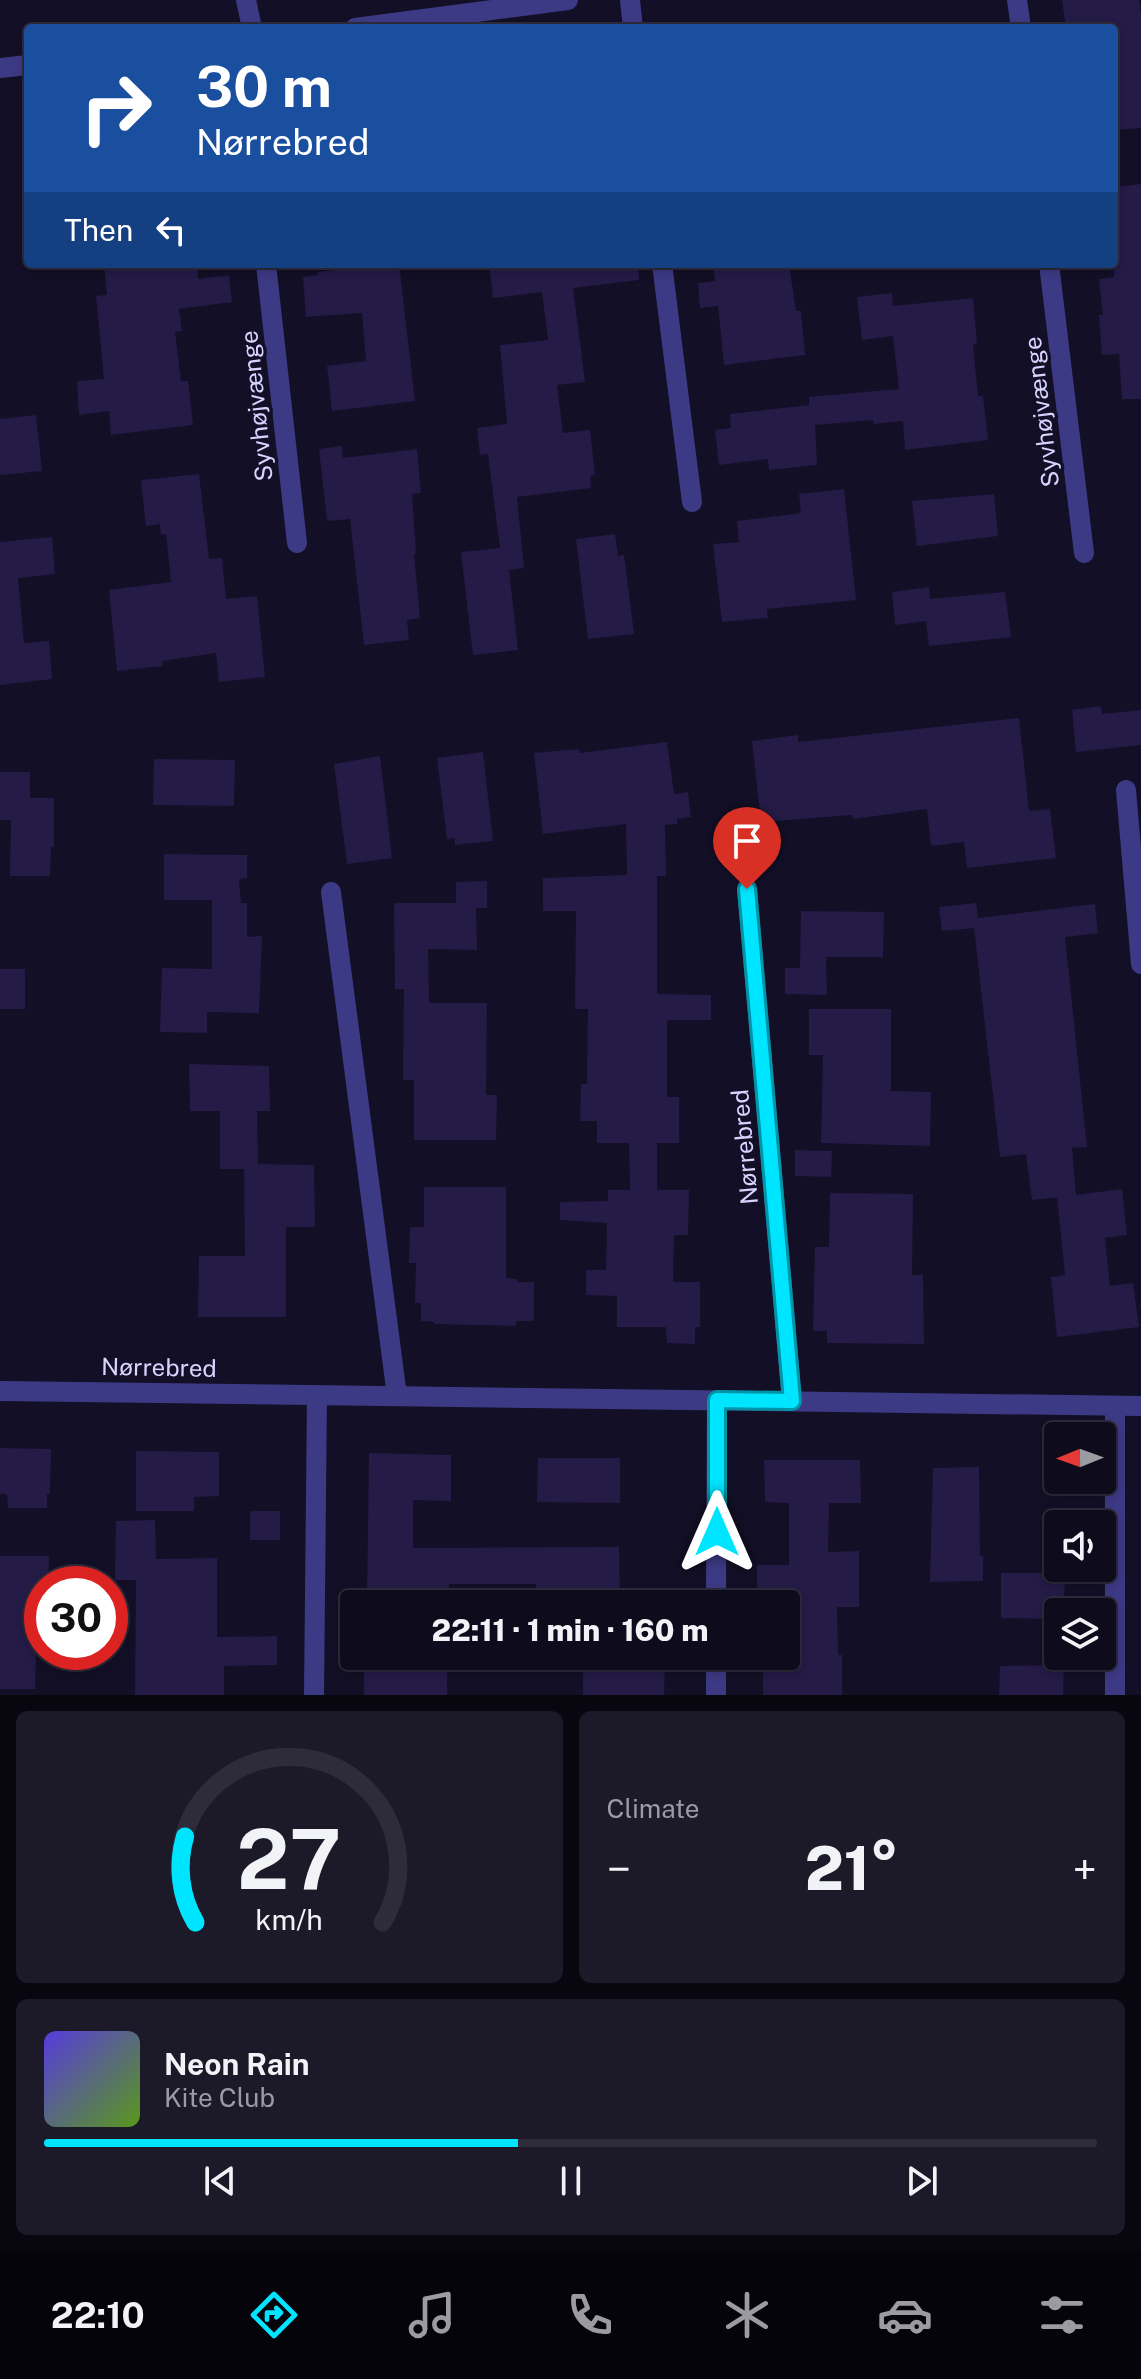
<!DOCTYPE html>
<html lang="en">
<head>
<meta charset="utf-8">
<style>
  body { margin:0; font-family:"Public Sans",sans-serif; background:#1c1929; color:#f1f3f6; height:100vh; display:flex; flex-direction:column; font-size:30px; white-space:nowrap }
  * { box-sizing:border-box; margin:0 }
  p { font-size:26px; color:#9b9ba3 }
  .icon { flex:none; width:44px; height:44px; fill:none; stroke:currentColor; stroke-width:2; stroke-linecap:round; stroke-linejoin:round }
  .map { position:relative; height:1695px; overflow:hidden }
  .panel { display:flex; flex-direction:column; gap:16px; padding:16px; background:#08060f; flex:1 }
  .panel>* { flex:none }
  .banner { position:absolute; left:24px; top:24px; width:1094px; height:244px; border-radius:8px; box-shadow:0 4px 12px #0003,0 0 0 2px #2e2b3b; background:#1a4fa0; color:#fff; overflow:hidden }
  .needle { width:52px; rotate:269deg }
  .fabs { position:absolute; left:1044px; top:1422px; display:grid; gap:16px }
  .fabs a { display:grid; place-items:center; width:72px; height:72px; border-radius:8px; background:#0e0b1c; box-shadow:0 4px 12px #0003,0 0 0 2px #2e2b3b; font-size:40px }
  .speed { position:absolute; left:24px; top:1566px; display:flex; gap:16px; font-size:40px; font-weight:700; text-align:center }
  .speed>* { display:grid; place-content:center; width:104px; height:104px; border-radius:50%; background:#0e0b1c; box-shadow:0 4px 12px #0003,0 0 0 2px #2e2b3b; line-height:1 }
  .speed .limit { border:12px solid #d22; background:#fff; color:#111 }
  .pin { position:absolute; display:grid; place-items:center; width:68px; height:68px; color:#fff; margin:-82px -34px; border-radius:50% 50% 50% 0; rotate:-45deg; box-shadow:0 0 8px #0007 }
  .pin .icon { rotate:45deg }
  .me { position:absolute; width:88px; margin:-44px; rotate:0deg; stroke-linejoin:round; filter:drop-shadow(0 0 6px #0008) }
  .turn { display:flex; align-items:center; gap:28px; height:168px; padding:0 40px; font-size:36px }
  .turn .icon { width:104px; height:104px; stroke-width:2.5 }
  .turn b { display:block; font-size:56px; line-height:68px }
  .then { display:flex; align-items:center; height:76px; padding:0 40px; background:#0003; gap:16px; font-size:30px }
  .big { font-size:60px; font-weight:800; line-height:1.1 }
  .panel .card { flex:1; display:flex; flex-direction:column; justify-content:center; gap:12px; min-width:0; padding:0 28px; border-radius:12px; background:#1c1929 }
  .panel .dial { align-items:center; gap:0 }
  .dial svg { height:208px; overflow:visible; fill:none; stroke:#2e2b3b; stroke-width:7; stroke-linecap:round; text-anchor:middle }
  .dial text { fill:#f1f3f6; stroke:none }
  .song { display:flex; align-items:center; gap:24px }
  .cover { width:96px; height:96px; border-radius:12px; background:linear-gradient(135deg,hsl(250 70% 55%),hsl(90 70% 35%)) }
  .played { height:8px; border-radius:4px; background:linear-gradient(90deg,#00e5ff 45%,#2e2b3b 45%) }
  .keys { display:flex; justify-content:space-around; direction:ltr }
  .heat { display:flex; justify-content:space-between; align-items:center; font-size:44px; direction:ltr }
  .panel .tiles { flex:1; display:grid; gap:16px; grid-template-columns:1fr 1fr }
  .card:last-child { grid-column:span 2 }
  .trip { position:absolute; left:340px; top:1590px; width:460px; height:80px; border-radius:8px; background:#0e0b1c; box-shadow:0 4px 12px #0003,0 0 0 2px #2e2b3b; font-weight:800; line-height:80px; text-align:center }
  .tabs { display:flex; height:128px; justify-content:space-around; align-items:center; background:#06040b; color:#9b9ba3 }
  .tabs .icon { width:56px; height:56px }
  .tabs .active { color:#00e5ff }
  .tabs b { font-size:36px; color:#f1f3f6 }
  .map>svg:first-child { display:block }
</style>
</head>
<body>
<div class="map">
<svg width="1141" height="1695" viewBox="0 0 1141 1695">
  <rect width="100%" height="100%" fill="#130f26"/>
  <g fill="#241b47">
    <path d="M 1062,0 L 1139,0 L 1141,15 L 1141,128 L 1114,130 L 1114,28 L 1066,28 Z"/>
    <path d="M 1141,184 L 1141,399 L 1122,399 L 1119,354 L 1102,355 L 1099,315 L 1103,315 L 1099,279 L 1114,277 L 1114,187 Z"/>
    <path d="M 104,264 L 197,264 L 198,279 L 229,275 L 232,302 L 179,309 L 182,331 L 175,332 L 181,381 L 188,381 L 193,425 L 111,435 L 109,411 L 79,415 L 77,381 L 104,379 L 96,296 L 107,295 Z"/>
    <path d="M 387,264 L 399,264 L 415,401 L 332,411 L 327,366 L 366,361 L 362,313 L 306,317 L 303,277 L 318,275 L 318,272 Z"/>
    <path d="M 489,264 L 638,264 L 639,280 L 573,288 L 585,382 L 557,385 L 563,433 L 590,430 L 595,475 L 590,476 L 591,488 L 517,497 L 524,568 L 509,570 L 518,650 L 473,655 L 461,552 L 500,548 L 488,454 L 480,455 L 477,428 L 507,424 L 500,345 L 548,340 L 542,292 L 493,298 Z"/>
    <path d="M 713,264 L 789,264 L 796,311 L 801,311 L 805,355 L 724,365 L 718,306 L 700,308 L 698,283 L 715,281 Z"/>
    <path d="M 892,293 L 893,306 L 973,298 L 977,344 L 973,345 L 978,396 L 983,396 L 988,440 L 905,450 L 903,421 L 874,424 L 873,420 L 815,425 L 817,465 L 769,470 L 768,459 L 719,465 L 715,430 L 731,428 L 730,414 L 809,405 L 809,397 L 899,389 L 893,336 L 862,340 L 857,297 Z"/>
    <path d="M 36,415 L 42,471 L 0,475 L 0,419 Z"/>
    <path d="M 342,446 L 343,458 L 417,449 L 421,493 L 412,494 L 416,553 L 414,554 L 420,618 L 407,620 L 409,640 L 364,645 L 350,519 L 327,521 L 319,449 Z"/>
    <path d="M 199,474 L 209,559 L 222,558 L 226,599 L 257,596 L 265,677 L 219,682 L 216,653 L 162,661 L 163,666 L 117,671 L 109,590 L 171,582 L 166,534 L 161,535 L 160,524 L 146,526 L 141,480 Z"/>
    <path d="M 844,489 L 856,600 L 767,609 L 768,618 L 722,622 L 713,544 L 739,542 L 737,521 L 801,513 L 799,494 Z"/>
    <path d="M 994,494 L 998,536 L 917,546 L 912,501 Z"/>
    <path d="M 615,534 L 618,556 L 624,555 L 634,634 L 588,639 L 576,539 Z"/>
    <path d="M 52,537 L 55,574 L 18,578 L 24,643 L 49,641 L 52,679 L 0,685 L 0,542 Z"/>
    <path d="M 929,587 L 930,599 L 1005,592 L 1011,637 L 929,646 L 926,621 L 895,625 L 892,592 Z"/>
    <path d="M 1101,706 L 1102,714 L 1141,710 L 1141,745 L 1076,752 L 1072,710 Z"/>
    <path d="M 1019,718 L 1029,811 L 1050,809 L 1056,858 L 967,868 L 964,842 L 931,846 L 927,809 L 853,819 L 852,815 L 761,822 L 752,741 L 798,735 L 798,742 Z"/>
    <path d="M 667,742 L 674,794 L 688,792 L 691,817 L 677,819 L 677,824 L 665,825 L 666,876 L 657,876 L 657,994 L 711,995 L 711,1020 L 667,1020 L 667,1097 L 679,1097 L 679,1143 L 657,1143 L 657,1190 L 689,1190 L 688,1235 L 674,1235 L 673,1282 L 700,1282 L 700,1327 L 695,1327 L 695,1344 L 667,1343 L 666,1327 L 617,1327 L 617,1296 L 586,1295 L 586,1270 L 606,1270 L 607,1223 L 560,1220 L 560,1202 L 608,1201 L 608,1190 L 630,1190 L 629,1143 L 597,1143 L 597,1121 L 580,1121 L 581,1084 L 587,1084 L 588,1009 L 575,1009 L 576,911 L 543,911 L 543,878 L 627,875 L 626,824 L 543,834 L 534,753 L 579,749 L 580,753 Z"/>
    <path d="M 483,752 L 493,841 L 455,845 L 455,838 L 447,839 L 437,758 Z"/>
    <path d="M 380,756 L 392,858 L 347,864 L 334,764 Z"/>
    <path d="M 154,759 L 235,760 L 234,806 L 153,805 Z"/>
    <path d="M 0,772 L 30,772 L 30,798 L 54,798 L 54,847 L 51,847 L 50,876 L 10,876 L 11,820 L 0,820 Z"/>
    <path d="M 164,854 L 247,855 L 247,878 L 239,879 L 241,903 L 247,903 L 247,937 L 262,936 L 259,1013 L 207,1012 L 207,1033 L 160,1032 L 162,968 L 212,969 L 212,900 L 164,900 Z"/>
    <path d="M 487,881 L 487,908 L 476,908 L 477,950 L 428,949 L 429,1003 L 487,1003 L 486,1095 L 497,1095 L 496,1140 L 414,1140 L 414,1080 L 403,1080 L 404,989 L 395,989 L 394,903 L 456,903 L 456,882 Z"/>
    <path d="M 976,903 L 978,918 L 1095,904 L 1098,933 L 1065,937 L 1087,1147 L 1072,1148 L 1076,1195 L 1122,1189 L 1127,1235 L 1105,1238 L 1110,1286 L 1133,1283 L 1139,1327 L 1057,1337 L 1051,1277 L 1065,1275 L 1057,1197 L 1069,1196 L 1032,1200 L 1026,1154 L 1000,1157 L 974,928 L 942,931 L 939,907 Z"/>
    <path d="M 801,911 L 884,912 L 883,957 L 826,957 L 827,995 L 785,994 L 785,968 L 800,968 Z"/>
    <rect x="0" y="969" width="25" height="40"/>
    <path d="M 809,1009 L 891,1009 L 891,1091 L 931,1092 L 930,1146 L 821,1143 L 823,1055 L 809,1055 Z"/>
    <path d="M 189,1064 L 269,1066 L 270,1111 L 257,1111 L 258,1164 L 314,1165 L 315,1227 L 286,1227 L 286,1317 L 198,1317 L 199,1256 L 245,1256 L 244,1169 L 220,1169 L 220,1111 L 190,1111 Z"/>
    <path d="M 795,1150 L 832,1151 L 831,1177 L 795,1176 Z"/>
    <path d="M 424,1187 L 506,1187 L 506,1278 L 517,1279 L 517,1282 L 534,1282 L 534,1321 L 516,1321 L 516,1326 L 434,1324 L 434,1322 L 421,1321 L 421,1303 L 415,1303 L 416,1263 L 409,1263 L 410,1227 L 424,1227 Z"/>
    <path d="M 830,1193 L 913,1194 L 912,1275 L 923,1275 L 924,1344 L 827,1343 L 827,1331 L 813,1331 L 815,1247 L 829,1247 Z"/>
    <path d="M 0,1448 L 51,1449 L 50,1494 L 47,1494 L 47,1508 L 8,1508 L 7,1494 L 0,1494 Z"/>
    <path d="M 136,1451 L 219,1452 L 219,1496 L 194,1497 L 194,1511 L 136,1511 Z"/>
    <path d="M 369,1453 L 451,1455 L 451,1501 L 413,1500 L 413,1548 L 619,1547 L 620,1604 L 536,1604 L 536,1584 L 449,1584 L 449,1604 L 367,1604 Z"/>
    <path d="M 538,1458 L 620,1458 L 620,1503 L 537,1502 Z"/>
    <path d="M 764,1460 L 860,1460 L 861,1503 L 829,1503 L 828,1552 L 859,1551 L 859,1607 L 837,1607 L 838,1655 L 842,1655 L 842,1695 L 763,1695 L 763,1656 L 786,1656 L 786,1604 L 757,1604 L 757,1565 L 789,1565 L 789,1503 L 765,1502 Z"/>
    <path d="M 979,1467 L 980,1556 L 983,1556 L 983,1581 L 930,1582 L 933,1468 Z"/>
    <rect x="250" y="1511" width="30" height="29"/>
    <path d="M 155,1520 L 156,1559 L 217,1558 L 217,1637 L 277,1636 L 277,1665 L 224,1666 L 224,1695 L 135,1695 L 136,1580 L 115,1580 L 116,1521 Z"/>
    <path d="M 0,1556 L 49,1556 L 48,1584 L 42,1584 L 42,1651 L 36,1651 L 35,1689 L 0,1689 Z"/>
    <path d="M 1001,1573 L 1065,1573 L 1064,1612 L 1058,1612 L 1058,1619 L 1001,1618 Z"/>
    <rect x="364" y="1656" width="83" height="39"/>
    <path d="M 583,1657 L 665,1657 L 664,1695 L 583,1695 Z"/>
    <path d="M 1064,1665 L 1063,1695 L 999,1695 L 1000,1666 Z"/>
  </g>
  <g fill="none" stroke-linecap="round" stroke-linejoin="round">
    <g stroke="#3d3a85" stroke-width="20">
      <path d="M 246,0 L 252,28"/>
      <path d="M 630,0 L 633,28"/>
      <path d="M 1017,0 L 1021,28"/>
      <path d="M 355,28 L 568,0"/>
      <path d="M 0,68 L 28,65"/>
      <path d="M 266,264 L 297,543"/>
      <path d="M 662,264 L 692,502"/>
      <path d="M 1049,264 L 1084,553"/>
      <path d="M 1126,790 L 1141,964"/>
      <path d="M 747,889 L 792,1401"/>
      <path d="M 331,892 L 397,1396"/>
      <path d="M 0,1391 L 1141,1406"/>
      <path d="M 1115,1406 L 1115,1695"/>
      <path d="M 716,1604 L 717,1400"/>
      <path d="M 314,1695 L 317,1395"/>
      <path d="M 716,1695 L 716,1656"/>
    </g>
  </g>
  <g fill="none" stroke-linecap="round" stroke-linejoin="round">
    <g stroke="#0095a6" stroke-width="20">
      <path id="route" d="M 717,1532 L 717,1400 L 792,1401 L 747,889"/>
    </g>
    <use href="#route" stroke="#00e5ff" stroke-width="14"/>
  </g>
  <g text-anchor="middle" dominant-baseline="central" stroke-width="7" stroke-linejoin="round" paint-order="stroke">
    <g font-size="24" fill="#d9d4ff" stroke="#130f26">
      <text transform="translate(256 406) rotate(-96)">Syvhøjvænge</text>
      <text transform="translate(1041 412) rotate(-97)">Syvhøjvænge</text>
      <text transform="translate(744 1147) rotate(-95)">Nørrebred</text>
      <text transform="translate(159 1367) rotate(1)">Nørrebred</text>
    </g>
  </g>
</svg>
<div class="fabs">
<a><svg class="needle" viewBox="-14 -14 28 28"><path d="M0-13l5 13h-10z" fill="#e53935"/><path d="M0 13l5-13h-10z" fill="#9b9ba3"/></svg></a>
<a><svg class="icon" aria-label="sound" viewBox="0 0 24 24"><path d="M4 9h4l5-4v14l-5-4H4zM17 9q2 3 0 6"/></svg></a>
<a><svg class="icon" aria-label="layers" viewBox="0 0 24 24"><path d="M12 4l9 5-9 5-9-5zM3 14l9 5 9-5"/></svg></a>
</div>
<div class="speed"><div class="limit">30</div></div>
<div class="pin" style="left:747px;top:889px;background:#d93025"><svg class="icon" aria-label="arrive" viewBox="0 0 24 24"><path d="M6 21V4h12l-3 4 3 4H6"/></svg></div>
<svg class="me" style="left:717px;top:1532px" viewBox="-20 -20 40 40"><path d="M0-17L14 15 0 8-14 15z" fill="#00e5ff" stroke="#fff" stroke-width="4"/></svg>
<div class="trip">22:11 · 1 min · 160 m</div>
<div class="banner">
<div class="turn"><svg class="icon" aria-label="right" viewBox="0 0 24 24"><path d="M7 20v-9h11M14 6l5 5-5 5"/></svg><div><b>30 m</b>Nørrebred</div></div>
<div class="then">Then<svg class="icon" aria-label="left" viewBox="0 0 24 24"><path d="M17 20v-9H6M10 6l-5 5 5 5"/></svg></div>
</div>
</div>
<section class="panel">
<div class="tiles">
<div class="card dial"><svg viewBox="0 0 100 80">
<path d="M14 69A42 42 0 1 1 86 69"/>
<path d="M14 69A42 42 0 0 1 10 36" stroke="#00e5ff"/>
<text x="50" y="56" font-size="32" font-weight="700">27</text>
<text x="50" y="72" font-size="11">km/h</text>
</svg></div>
<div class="card"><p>Climate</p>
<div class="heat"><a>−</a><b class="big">21°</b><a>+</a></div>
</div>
<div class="card">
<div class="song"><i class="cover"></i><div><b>Neon Rain</b><p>Kite Club</p></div></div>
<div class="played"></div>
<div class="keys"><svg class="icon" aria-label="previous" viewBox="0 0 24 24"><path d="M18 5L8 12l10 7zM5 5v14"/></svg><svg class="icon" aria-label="pause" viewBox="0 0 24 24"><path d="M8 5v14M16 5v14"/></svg><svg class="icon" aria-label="next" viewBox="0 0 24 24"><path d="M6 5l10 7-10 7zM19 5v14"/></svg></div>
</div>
</div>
</section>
<nav class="tabs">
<b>22:10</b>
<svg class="icon active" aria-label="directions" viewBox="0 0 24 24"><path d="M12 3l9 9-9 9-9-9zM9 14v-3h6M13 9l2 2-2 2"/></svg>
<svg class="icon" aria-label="music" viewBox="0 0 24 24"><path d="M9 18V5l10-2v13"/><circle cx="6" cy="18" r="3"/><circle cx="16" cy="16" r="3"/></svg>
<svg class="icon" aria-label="phone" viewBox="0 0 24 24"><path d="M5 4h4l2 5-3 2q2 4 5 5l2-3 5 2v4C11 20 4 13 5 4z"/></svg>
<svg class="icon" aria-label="climate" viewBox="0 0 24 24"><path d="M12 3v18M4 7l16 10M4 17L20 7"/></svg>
<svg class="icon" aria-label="car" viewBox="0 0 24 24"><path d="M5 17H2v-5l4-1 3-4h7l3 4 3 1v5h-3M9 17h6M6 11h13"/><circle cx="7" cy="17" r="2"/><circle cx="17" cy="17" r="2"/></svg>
<svg class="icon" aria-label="filters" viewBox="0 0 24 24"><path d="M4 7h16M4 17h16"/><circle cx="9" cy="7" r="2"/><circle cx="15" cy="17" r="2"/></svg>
</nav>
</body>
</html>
